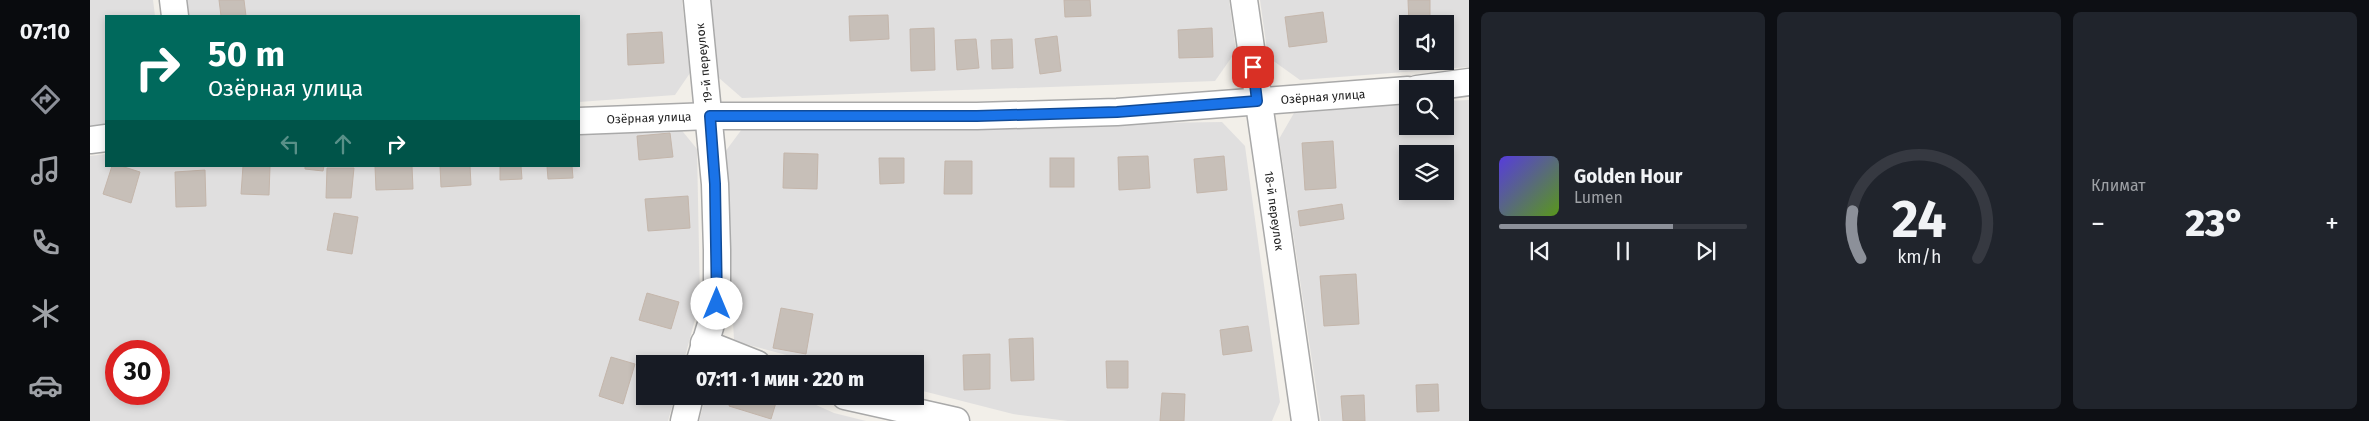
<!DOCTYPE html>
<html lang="ru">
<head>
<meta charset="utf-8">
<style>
  body { margin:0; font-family:"Fira Sans",sans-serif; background:#20242c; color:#f1f3f6; height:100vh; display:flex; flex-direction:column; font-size:19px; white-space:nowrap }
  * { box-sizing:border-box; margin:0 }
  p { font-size:16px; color:#9ea1a6 }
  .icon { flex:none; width:28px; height:28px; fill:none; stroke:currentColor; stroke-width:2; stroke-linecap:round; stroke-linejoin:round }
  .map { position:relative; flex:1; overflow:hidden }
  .details { display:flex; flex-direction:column; gap:12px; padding:12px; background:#0d0f14; width:900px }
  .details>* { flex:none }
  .hud { position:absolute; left:15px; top:15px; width:475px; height:152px; border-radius:0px; box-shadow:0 2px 8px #0003; background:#00695c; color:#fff; overflow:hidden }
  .fabs { position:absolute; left:1309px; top:15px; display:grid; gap:10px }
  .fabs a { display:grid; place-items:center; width:55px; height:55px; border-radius:0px; background:#171b24; box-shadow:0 2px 8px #0003; font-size:25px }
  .speed { position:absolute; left:15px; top:340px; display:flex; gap:10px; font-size:25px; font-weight:700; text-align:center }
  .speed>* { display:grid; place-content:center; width:65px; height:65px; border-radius:50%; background:#171b24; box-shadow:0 2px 8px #0003; line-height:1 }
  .speed .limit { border:8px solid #d22; background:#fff; color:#111 }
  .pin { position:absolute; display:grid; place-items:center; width:42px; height:42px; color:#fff; margin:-21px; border-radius:10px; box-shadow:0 2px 8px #0006 }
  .me { position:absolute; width:55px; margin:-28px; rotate:0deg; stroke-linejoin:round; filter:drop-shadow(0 0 4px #0008) }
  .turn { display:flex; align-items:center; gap:18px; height:105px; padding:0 20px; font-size:22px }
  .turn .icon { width:65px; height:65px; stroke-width:2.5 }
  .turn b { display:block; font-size:35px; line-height:42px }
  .lanes { display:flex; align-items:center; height:48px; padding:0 20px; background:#0003; justify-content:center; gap:25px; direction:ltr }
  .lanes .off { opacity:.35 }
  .big { font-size:38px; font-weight:800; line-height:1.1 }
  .details .widget { flex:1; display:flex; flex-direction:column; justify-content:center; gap:8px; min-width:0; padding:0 18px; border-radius:8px; background:#20242c }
  .details .dial { align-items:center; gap:0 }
  .dial svg { height:130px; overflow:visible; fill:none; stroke:#363941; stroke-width:7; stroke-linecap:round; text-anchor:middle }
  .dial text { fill:#f1f3f6; stroke:none }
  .song { display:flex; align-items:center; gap:15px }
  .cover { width:60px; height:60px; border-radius:8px; background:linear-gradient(135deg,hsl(250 70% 55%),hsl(90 70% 35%)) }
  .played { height:5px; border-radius:2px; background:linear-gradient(90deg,#8c9099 70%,#363941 70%) }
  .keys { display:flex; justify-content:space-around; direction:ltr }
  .heat { display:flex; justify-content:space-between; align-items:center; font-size:28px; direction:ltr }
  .details .tiles { flex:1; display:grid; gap:12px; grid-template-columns:repeat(3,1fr) }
  .trip { position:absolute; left:546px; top:355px; width:288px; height:50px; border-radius:0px; background:#171b24; box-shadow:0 2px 8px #0003; font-weight:800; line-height:50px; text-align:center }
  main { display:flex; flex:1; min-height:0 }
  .menu { display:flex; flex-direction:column; width:90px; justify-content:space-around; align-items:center; background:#090b0e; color:#9ea1a6 }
  .menu .icon { width:35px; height:35px }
  .menu .selected { color:#8c9099 }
  .menu b { font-size:22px; color:#f1f3f6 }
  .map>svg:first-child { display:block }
</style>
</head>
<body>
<main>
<nav class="menu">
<b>07:10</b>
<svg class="icon selected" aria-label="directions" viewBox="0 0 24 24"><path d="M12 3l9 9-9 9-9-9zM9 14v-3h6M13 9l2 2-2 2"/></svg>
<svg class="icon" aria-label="music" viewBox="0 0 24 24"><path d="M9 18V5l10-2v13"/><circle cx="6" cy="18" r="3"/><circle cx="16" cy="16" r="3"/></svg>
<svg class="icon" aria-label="phone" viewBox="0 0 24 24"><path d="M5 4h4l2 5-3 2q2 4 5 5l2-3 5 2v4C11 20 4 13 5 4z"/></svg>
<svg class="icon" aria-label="climate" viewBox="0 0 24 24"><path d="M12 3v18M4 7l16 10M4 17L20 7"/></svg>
<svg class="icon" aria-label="car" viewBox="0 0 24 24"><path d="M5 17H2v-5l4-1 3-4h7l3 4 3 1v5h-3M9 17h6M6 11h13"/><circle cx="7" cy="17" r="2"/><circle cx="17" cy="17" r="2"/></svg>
</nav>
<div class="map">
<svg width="1379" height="421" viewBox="0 0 1379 421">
  <rect width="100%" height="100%" fill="#f2efe9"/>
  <g fill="#e0dfdf" fill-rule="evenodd">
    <path d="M 0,0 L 63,0 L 65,16 L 16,16 L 16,127 L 0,129 Z"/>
    <path d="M 95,0 L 592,0 L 600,73 L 585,95 L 489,102 L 489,16 L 98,16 Z"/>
    <path d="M 621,0 L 1139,0 L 1146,51 L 1125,81 L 652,98 L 629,78 Z"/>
    <path d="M 1170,0 L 1379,0 L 1379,67 L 1210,80 L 1178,57 ZM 1318,24 L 1355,24 L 1355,61 L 1318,61 Z"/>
    <path d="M 1379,100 L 1379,421 L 1231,421 L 1189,139 L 1204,113 L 1317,104 L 1318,126 L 1355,126 L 1355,101 ZM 1318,154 L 1355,154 L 1355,191 L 1318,191 Z"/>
    <path d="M 1132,122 L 1155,146 L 1190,402 L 1182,421 L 978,421 L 923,414 L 825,389 L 825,364 L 730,364 L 644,341 L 635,152 L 652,129 Z"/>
    <path d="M 589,127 L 607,149 L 610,301 L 593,364 L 555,364 L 555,396 L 585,396 L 578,421 L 0,421 L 0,156 L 16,154 L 16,166 L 489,166 L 489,131 ZM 26,351 L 69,351 L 69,394 L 26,394 Z"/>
    <path d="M 616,396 L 706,396 L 744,413 L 776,421 L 609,421 Z"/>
  </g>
  <g fill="#c7bfb8" stroke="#c4b6ab">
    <path d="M 129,0 L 154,0 L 156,16 L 131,16 Z"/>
    <path d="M 974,0 L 1000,0 L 1001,16 L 975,17 Z"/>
    <path d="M 1318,0 L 1340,0 L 1340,24 L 1319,24 Z"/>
    <path d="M 1233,12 L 1237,42 L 1199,47 L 1195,17 Z"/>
    <path d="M 798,15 L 799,39 L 760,41 L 759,16 Z"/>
    <path d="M 844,28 L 845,70 L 821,71 L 820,29 Z"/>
    <path d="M 1122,28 L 1123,57 L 1089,58 L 1088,30 Z"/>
    <path d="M 572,32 L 574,63 L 538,65 L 537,34 Z"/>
    <path d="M 967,36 L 971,71 L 950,74 L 945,39 Z"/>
    <path d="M 886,39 L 889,68 L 867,70 L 865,40 Z"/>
    <path d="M 922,39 L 923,68 L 902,69 L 901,40 Z"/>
    <path d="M 580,133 L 583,157 L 549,160 L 547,136 Z"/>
    <path d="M 1243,141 L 1246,188 L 1215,190 L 1212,143 Z"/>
    <path d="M 1359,151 L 1363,184 L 1355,185 L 1355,154 L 1335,154 Z"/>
    <path d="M 694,153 L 728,154 L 727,189 L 693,188 Z"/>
    <path d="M 1058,156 L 1060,188 L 1029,190 L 1028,157 Z"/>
    <path d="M 1134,156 L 1137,190 L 1107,193 L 1104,159 Z"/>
    <path d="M 789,158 L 814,158 L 814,183 L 790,184 Z"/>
    <rect x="960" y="158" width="24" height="29"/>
    <path d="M 855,161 L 882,161 L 882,194 L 854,194 Z"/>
    <path d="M 22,166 L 31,166 L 50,172 L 41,203 L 13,194 Z"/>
    <path d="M 153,166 L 180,166 L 179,195 L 151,194 Z"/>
    <path d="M 215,166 L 234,166 L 233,171 L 215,169 Z"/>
    <path d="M 285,166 L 322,166 L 323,189 L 286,190 Z"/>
    <path d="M 350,166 L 380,166 L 381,185 L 351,187 Z"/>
    <path d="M 410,166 L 431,166 L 432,179 L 410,180 Z"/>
    <path d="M 457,166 L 482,166 L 483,178 L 458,179 Z"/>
    <path d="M 237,168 L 264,168 L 261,198 L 236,198 Z"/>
    <path d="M 115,170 L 116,206 L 86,207 L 85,172 Z"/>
    <path d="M 598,196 L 600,228 L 558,231 L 555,199 Z"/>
    <path d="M 1252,204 L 1254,219 L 1210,226 L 1208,211 Z"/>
    <path d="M 244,213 L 268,217 L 262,254 L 237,250 Z"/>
    <path d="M 1266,274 L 1269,324 L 1234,326 L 1230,276 Z"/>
    <path d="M 557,293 L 589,302 L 581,329 L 549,320 Z"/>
    <path d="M 691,308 L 723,314 L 716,354 L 683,348 Z"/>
    <path d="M 1158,326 L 1162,351 L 1133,355 L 1130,330 Z"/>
    <path d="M 943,338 L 944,380 L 921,381 L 919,339 Z"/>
    <path d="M 900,354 L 900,389 L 874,390 L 873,355 Z"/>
    <path d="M 521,357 L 545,364 L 533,404 L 509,396 Z"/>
    <path d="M 1016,361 L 1038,361 L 1038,388 L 1017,388 Z"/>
    <path d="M 1348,384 L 1349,411 L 1327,412 L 1326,385 Z"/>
    <path d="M 1072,393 L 1095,394 L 1094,421 L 1070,421 Z"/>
    <path d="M 1274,395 L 1275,421 L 1253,421 L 1251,396 Z"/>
    <path d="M 642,396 L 688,396 L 681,419 L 639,406 Z"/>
  </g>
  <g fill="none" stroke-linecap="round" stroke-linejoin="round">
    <g stroke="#a9a9a9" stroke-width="29">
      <g id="minor">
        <path d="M 83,0 L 85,16"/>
        <path d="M 607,0 L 625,184 L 627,250 L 627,304 L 609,364"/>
        <path d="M 1154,0 L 1215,421"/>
        <path d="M 1327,89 L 1379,82"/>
        <path d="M 489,121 L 620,116 L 887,116 L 1027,112 L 1318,90"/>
        <path d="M 0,140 L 16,138"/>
        <path d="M 614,343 L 667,364"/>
        <path d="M 755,396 L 866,421"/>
        <path d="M 594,421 L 600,396"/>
      </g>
    </g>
    <use href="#minor" stroke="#fff" stroke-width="26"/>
  </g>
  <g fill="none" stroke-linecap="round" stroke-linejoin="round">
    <g stroke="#114b97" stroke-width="12">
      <path id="route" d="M 627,304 L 625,184 L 620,116 L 887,116 L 1027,112 L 1167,101 L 1163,67"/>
    </g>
    <use href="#route" stroke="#1a73e8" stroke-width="9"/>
  </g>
  <g text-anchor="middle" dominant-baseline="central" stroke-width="4" stroke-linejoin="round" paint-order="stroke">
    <g font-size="12" fill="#222" stroke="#fff">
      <text transform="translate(614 63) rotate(-96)">19-й переулок</text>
      <text transform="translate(1233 97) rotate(-4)">Озёрная улица</text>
      <text transform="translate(559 118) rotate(-2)">Озёрная улица</text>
      <text transform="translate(1184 211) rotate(82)">18-й переулок</text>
    </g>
  </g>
</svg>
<div class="fabs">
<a><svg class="icon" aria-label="sound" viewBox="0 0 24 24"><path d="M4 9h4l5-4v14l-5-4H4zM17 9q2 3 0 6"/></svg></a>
<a><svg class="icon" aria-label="search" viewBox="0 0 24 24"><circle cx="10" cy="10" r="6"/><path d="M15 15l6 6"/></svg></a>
<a><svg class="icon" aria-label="layers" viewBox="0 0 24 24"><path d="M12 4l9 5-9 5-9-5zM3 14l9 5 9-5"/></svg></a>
</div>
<div class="speed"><div class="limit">30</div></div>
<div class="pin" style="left:1163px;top:67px;background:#d93025"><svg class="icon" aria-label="arrive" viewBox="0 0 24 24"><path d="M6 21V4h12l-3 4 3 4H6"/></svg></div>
<svg class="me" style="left:627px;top:304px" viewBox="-20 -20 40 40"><circle r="19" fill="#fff"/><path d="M0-13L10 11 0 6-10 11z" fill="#1a73e8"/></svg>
<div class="trip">07:11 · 1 мин · 220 m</div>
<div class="hud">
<div class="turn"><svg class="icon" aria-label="right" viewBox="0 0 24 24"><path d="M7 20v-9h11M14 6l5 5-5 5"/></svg><div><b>50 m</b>Озёрная улица</div></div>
<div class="lanes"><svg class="icon off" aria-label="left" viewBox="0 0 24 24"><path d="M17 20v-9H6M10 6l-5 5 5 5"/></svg><svg class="icon off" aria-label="ahead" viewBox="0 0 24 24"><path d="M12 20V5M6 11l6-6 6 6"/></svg><svg class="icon" aria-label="right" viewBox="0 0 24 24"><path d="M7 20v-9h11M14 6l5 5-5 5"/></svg></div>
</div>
</div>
<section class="details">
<div class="tiles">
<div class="widget">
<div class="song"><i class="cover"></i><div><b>Golden Hour</b><p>Lumen</p></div></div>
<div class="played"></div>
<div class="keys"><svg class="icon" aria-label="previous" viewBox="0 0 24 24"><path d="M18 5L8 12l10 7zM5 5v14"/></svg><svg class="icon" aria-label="pause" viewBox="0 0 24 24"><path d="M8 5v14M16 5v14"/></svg><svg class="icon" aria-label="next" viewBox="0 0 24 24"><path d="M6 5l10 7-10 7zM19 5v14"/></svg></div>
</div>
<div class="widget dial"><svg viewBox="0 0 100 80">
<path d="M14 69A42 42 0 1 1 86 69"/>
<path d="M14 69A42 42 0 0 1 9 40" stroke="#8c9099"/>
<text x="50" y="56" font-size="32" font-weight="700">24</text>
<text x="50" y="72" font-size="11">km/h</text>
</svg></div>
<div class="widget"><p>Климат</p>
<div class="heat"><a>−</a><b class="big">23°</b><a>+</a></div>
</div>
</div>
</section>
</main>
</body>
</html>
